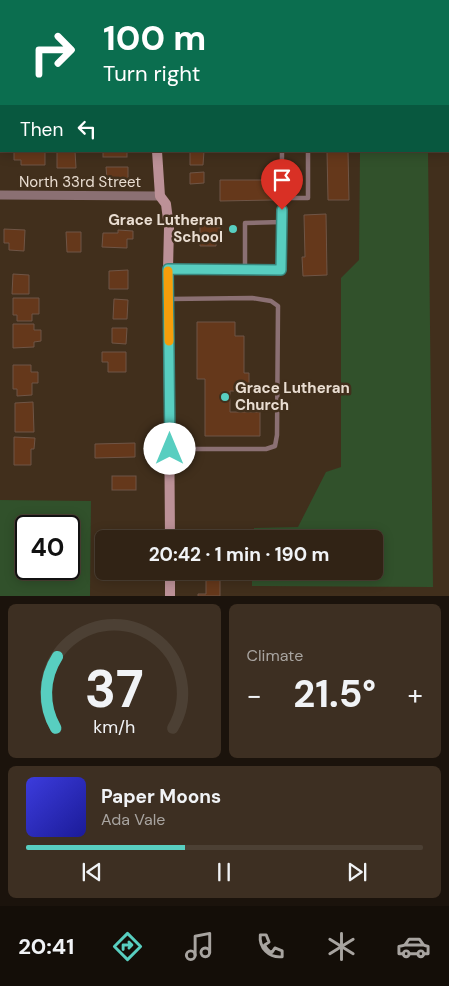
<!DOCTYPE html>
<html lang="en">
<head>
<meta charset="utf-8">
<style>
  body { margin:0; font-family:"DM Sans",sans-serif; background:#3d2f22; color:#f1f3f6; height:100vh; display:flex; flex-direction:column; font-size:19px; white-space:nowrap }
  * { box-sizing:border-box; margin:0 }
  p { font-size:16px; color:#a8a4a0 }
  .icon { flex:none; width:28px; height:28px; fill:none; stroke:currentColor; stroke-width:2; stroke-linecap:round; stroke-linejoin:round }
  .map { position:relative; height:596px; overflow:hidden }
  .drawer { display:flex; flex-direction:column; gap:8px; padding:8px; background:#1b130c; flex:1 }
  .drawer>* { flex:none }
  .guide { position:absolute; left:0px; top:0px; width:450px; height:152px; box-shadow:0 2px 12px #0003,0 0 0 1px #4c4034; background:#0b6e4f; color:#fff; overflow:hidden }
  .speed { position:absolute; left:15px; top:515px; display:flex; gap:10px; font-size:25px; font-weight:700; text-align:center }
  .speed>* { display:grid; place-content:center; width:65px; height:65px; border-radius:50%; background:#312315; box-shadow:0 2px 12px #0003,0 0 0 1px #4c4034; line-height:1 }
  .speed .limit { border:2px solid #111; border-radius:8px; background:#fff; color:#111 }
  .pin { position:absolute; display:grid; place-items:center; width:42px; height:42px; color:#fff; margin:-51px -21px; border-radius:50% 50% 50% 0; rotate:-45deg; box-shadow:0 0 5px #0007 }
  .pin .icon { rotate:45deg }
  .me { position:absolute; width:55px; margin:-28px; rotate:0deg; stroke-linejoin:round; filter:drop-shadow(0 0 4px #0008) }
  .turn { display:flex; align-items:center; gap:18px; height:105px; padding:0 20px; font-size:22px }
  .turn .icon { width:65px; height:65px; stroke-width:2.5 }
  .turn b { display:block; font-size:35px; line-height:42px }
  .then { display:flex; align-items:center; height:48px; padding:0 20px; background:#0003; gap:10px; font-size:19px }
  .big { font-size:38px; font-weight:700; line-height:1.1 }
  .drawer .card { flex:1; display:flex; flex-direction:column; justify-content:center; gap:8px; min-width:0; padding:0 18px; border-radius:8px; background:#3d2f22 }
  .drawer .dial { align-items:center; gap:0 }
  .dial svg { height:130px; overflow:visible; fill:none; stroke:#4c4034; stroke-width:7; stroke-linecap:round; text-anchor:middle }
  .dial text { fill:#f1f3f6; stroke:none }
  .song { display:flex; align-items:center; gap:15px }
  .cover { width:60px; height:60px; border-radius:8px; background:linear-gradient(135deg,hsl(240 70% 55%),hsl(240 70% 35%)) }
  .played { height:5px; border-radius:2px; background:linear-gradient(90deg,#58cec0 40%,#4c4034 40%) }
  .keys { display:flex; justify-content:space-around; direction:ltr }
  .heat { display:flex; justify-content:space-between; align-items:center; font-size:28px; direction:ltr }
  .drawer .tiles { flex:1; display:grid; gap:8px; grid-template-columns:1fr 1fr }
  .card:last-child { grid-column:span 2 }
  .trip { position:absolute; left:95px; top:530px; width:288px; height:50px; border-radius:8px; background:#312315; box-shadow:0 2px 12px #0003,0 0 0 1px #4c4034; font-weight:700; line-height:50px; text-align:center }
  .dock { display:flex; height:80px; justify-content:space-around; align-items:center; background:#140e08; color:#a8a4a0 }
  .dock .icon { width:35px; height:35px }
  .dock .selected { color:#58cec0 }
  .dock b { font-size:22px; color:#f1f3f6 }
  .map>svg:first-child { display:block }
</style>
</head>
<body>
<div class="map">
<svg width="449" height="596" viewBox="0 0 449 596">
  <rect width="100%" height="100%" fill="#412f1c"/>
  <g fill="#31512b" fill-rule="evenodd">
    <path d="M 360,151 L 428,151 L 433,587 L 252,586 L 252,571 L 374,571 L 374,539 L 253,539 L 254,528 L 298,527 L 326,472 L 341,467 L 341,278 L 359,260 Z"/>
    <path d="M 0,500 L 91,501 L 90,596 L 0,596 ZM 69,526 L 69,569 L 26,569 L 26,526 Z"/>
  </g>
  <g fill="#65381b" stroke="#6f5546">
    <path d="M 14,151 L 45,151 L 45,165 L 21,165 L 21,160 L 14,160 Z"/>
    <path d="M 57,151 L 75,151 L 76,168 L 57,168 Z"/>
    <rect x="103" y="151" width="24" height="6"/>
    <path d="M 190,151 L 204,151 L 203,165 L 190,165 Z"/>
    <path d="M 327,151 L 348,151 L 349,200 L 328,200 Z"/>
    <path d="M 106,167 L 128,167 L 128,179 L 107,179 Z"/>
    <path d="M 204,172 L 204,183 L 190,184 L 190,173 Z"/>
    <path d="M 220,180 L 273,180 L 273,200 L 220,201 Z"/>
    <path d="M 326,214 L 327,275 L 303,276 L 302,257 L 305,257 L 304,215 Z"/>
    <path d="M 200,219 L 216,219 L 216,227 L 220,227 L 220,238 L 216,238 L 216,246 L 200,246 Z"/>
    <path d="M 4,229 L 25,230 L 24,251 L 9,250 L 9,243 L 4,243 Z"/>
    <path d="M 118,230 L 133,231 L 133,239 L 127,239 L 127,248 L 102,247 L 103,233 L 118,233 Z"/>
    <path d="M 66,232 L 81,232 L 81,252 L 67,252 Z"/>
    <path d="M 128,270 L 128,289 L 109,289 L 109,271 Z"/>
    <path d="M 13,274 L 29,275 L 29,294 L 12,294 Z"/>
    <path d="M 13,298 L 39,298 L 39,314 L 32,314 L 32,321 L 17,321 L 17,315 L 13,315 Z"/>
    <path d="M 114,299 L 128,300 L 127,319 L 113,319 Z"/>
    <path d="M 197,322 L 235,322 L 235,336 L 244,336 L 244,373 L 249,373 L 249,391 L 230,391 L 230,412 L 260,412 L 260,436 L 205,436 L 205,379 L 197,379 Z"/>
    <path d="M 13,324 L 34,324 L 34,330 L 41,330 L 41,341 L 34,342 L 34,347 L 13,348 Z"/>
    <path d="M 112,328 L 127,328 L 126,344 L 112,343 Z"/>
    <path d="M 102,352 L 126,352 L 126,372 L 108,372 L 108,362 L 102,362 Z"/>
    <path d="M 13,365 L 31,365 L 31,372 L 38,372 L 38,383 L 32,383 L 32,395 L 17,396 L 17,389 L 13,389 Z"/>
    <path d="M 33,402 L 34,432 L 15,432 L 15,403 Z"/>
    <path d="M 14,437 L 35,438 L 34,449 L 31,449 L 31,465 L 14,465 Z"/>
    <path d="M 135,443 L 135,457 L 95,458 L 95,444 Z"/>
    <rect x="112" y="476" width="24" height="14"/>
    <path d="M 108,531 L 134,531 L 134,538 L 108,539 Z"/>
    <path d="M 206,579 L 220,579 L 220,596 L 198,596 L 198,594 L 206,594 Z"/>
  </g>
  <g fill="none" stroke-linecap="round" stroke-linejoin="round">
    <g stroke="#8b7073" stroke-width="4.5">
      <path d="M 282,198 L 308,198 L 308,151"/>
      <path d="M 168,269 L 281,270 L 282,151"/>
      <path d="M 245,270 L 245,223 L 282,222"/>
      <path d="M 169,299 L 252,298 L 271,301 L 278,306 L 277,435 L 275,446 L 266,449 L 170,449"/>
    </g>
    <g stroke="#8b7073" stroke-width="9">
      <path d="M 0,29 L 1,29"/>
      <path d="M 0,195 L 160,196"/>
    </g>
    <g stroke="#bc9197" stroke-width="10">
      <path d="M 157,0 L 157,1"/>
      <path d="M 157,151 L 160,196 L 166,204 L 169,228 L 168,269 L 170,539"/>
      <path d="M 170,571 L 170,596"/>
    </g>
  </g>
  <g fill="none" stroke-linecap="round" stroke-linejoin="round">
    <g stroke="#39867d" stroke-width="12">
      <path id="route" d="M 170,449 L 168,269 L 281,270 L 282,210"/>
    </g>
    <use href="#route" stroke="#58cec0" stroke-width="9"/>
    <path stroke="#f59e0b" stroke-width="9" d="M 168,271 L 169,341"/>
  </g>
  <g fill="#58cec0" stroke="#412f1c" stroke-width="2">
    <circle cx="233" cy="229" r="5"/>
    <circle cx="225" cy="397" r="5"/>
  </g>
  <g text-anchor="middle" dominant-baseline="central" stroke-width="5" stroke-linejoin="round" paint-order="stroke">
    <g font-size="15" fill="#e9ddd1" stroke="#412f1c">
      <text x="80" y="182">North 33rd Street</text>
    </g>
    <g font-size="15" font-weight="bold" fill="#e9ddd1" stroke="#412f1c" text-anchor="end">
      <text x="223" y="220">Grace Lutheran<tspan x="223" dy="17">School</tspan></text>
      <text x="235" y="388" text-anchor="start">Grace Lutheran<tspan x="235" dy="17">Church</tspan></text>
    </g>
  </g>
</svg>
<div class="speed"><div class="limit">40</div></div>
<div class="pin" style="left:282px;top:210px;background:#d93025"><svg class="icon" aria-label="arrive" viewBox="0 0 24 24"><path d="M6 21V4h12l-3 4 3 4H6"/></svg></div>
<svg class="me" style="left:170px;top:449px" viewBox="-20 -20 40 40"><circle r="19" fill="#fff"/><path d="M0-13L10 11 0 6-10 11z" fill="#58cec0"/></svg>
<div class="trip">20:42 · 1 min · 190 m</div>
<div class="guide">
<div class="turn"><svg class="icon" aria-label="right" viewBox="0 0 24 24"><path d="M7 20v-9h11M14 6l5 5-5 5"/></svg><div><b>100 m</b>Turn right</div></div>
<div class="then">Then<svg class="icon" aria-label="left" viewBox="0 0 24 24"><path d="M17 20v-9H6M10 6l-5 5 5 5"/></svg></div>
</div>
</div>
<section class="drawer">
<div class="tiles">
<div class="card dial"><svg viewBox="0 0 100 80">
<path d="M14 69A42 42 0 1 1 86 69"/>
<path d="M14 69A42 42 0 0 1 15 25" stroke="#58cec0"/>
<text x="50" y="56" font-size="32" font-weight="700">37</text>
<text x="50" y="72" font-size="11">km/h</text>
</svg></div>
<div class="card"><p>Climate</p>
<div class="heat"><a>−</a><b class="big">21.5°</b><a>+</a></div>
</div>
<div class="card">
<div class="song"><i class="cover"></i><div><b>Paper Moons</b><p>Ada Vale</p></div></div>
<div class="played"></div>
<div class="keys"><svg class="icon" aria-label="previous" viewBox="0 0 24 24"><path d="M18 5L8 12l10 7zM5 5v14"/></svg><svg class="icon" aria-label="pause" viewBox="0 0 24 24"><path d="M8 5v14M16 5v14"/></svg><svg class="icon" aria-label="next" viewBox="0 0 24 24"><path d="M6 5l10 7-10 7zM19 5v14"/></svg></div>
</div>
</div>
</section>
<nav class="dock">
<b>20:41</b>
<svg class="icon selected" aria-label="directions" viewBox="0 0 24 24"><path d="M12 3l9 9-9 9-9-9zM9 14v-3h6M13 9l2 2-2 2"/></svg>
<svg class="icon" aria-label="music" viewBox="0 0 24 24"><path d="M9 18V5l10-2v13"/><circle cx="6" cy="18" r="3"/><circle cx="16" cy="16" r="3"/></svg>
<svg class="icon" aria-label="phone" viewBox="0 0 24 24"><path d="M5 4h4l2 5-3 2q2 4 5 5l2-3 5 2v4C11 20 4 13 5 4z"/></svg>
<svg class="icon" aria-label="climate" viewBox="0 0 24 24"><path d="M12 3v18M4 7l16 10M4 17L20 7"/></svg>
<svg class="icon" aria-label="car" viewBox="0 0 24 24"><path d="M5 17H2v-5l4-1 3-4h7l3 4 3 1v5h-3M9 17h6M6 11h13"/><circle cx="7" cy="17" r="2"/><circle cx="17" cy="17" r="2"/></svg>
</nav>
</body>
</html>
